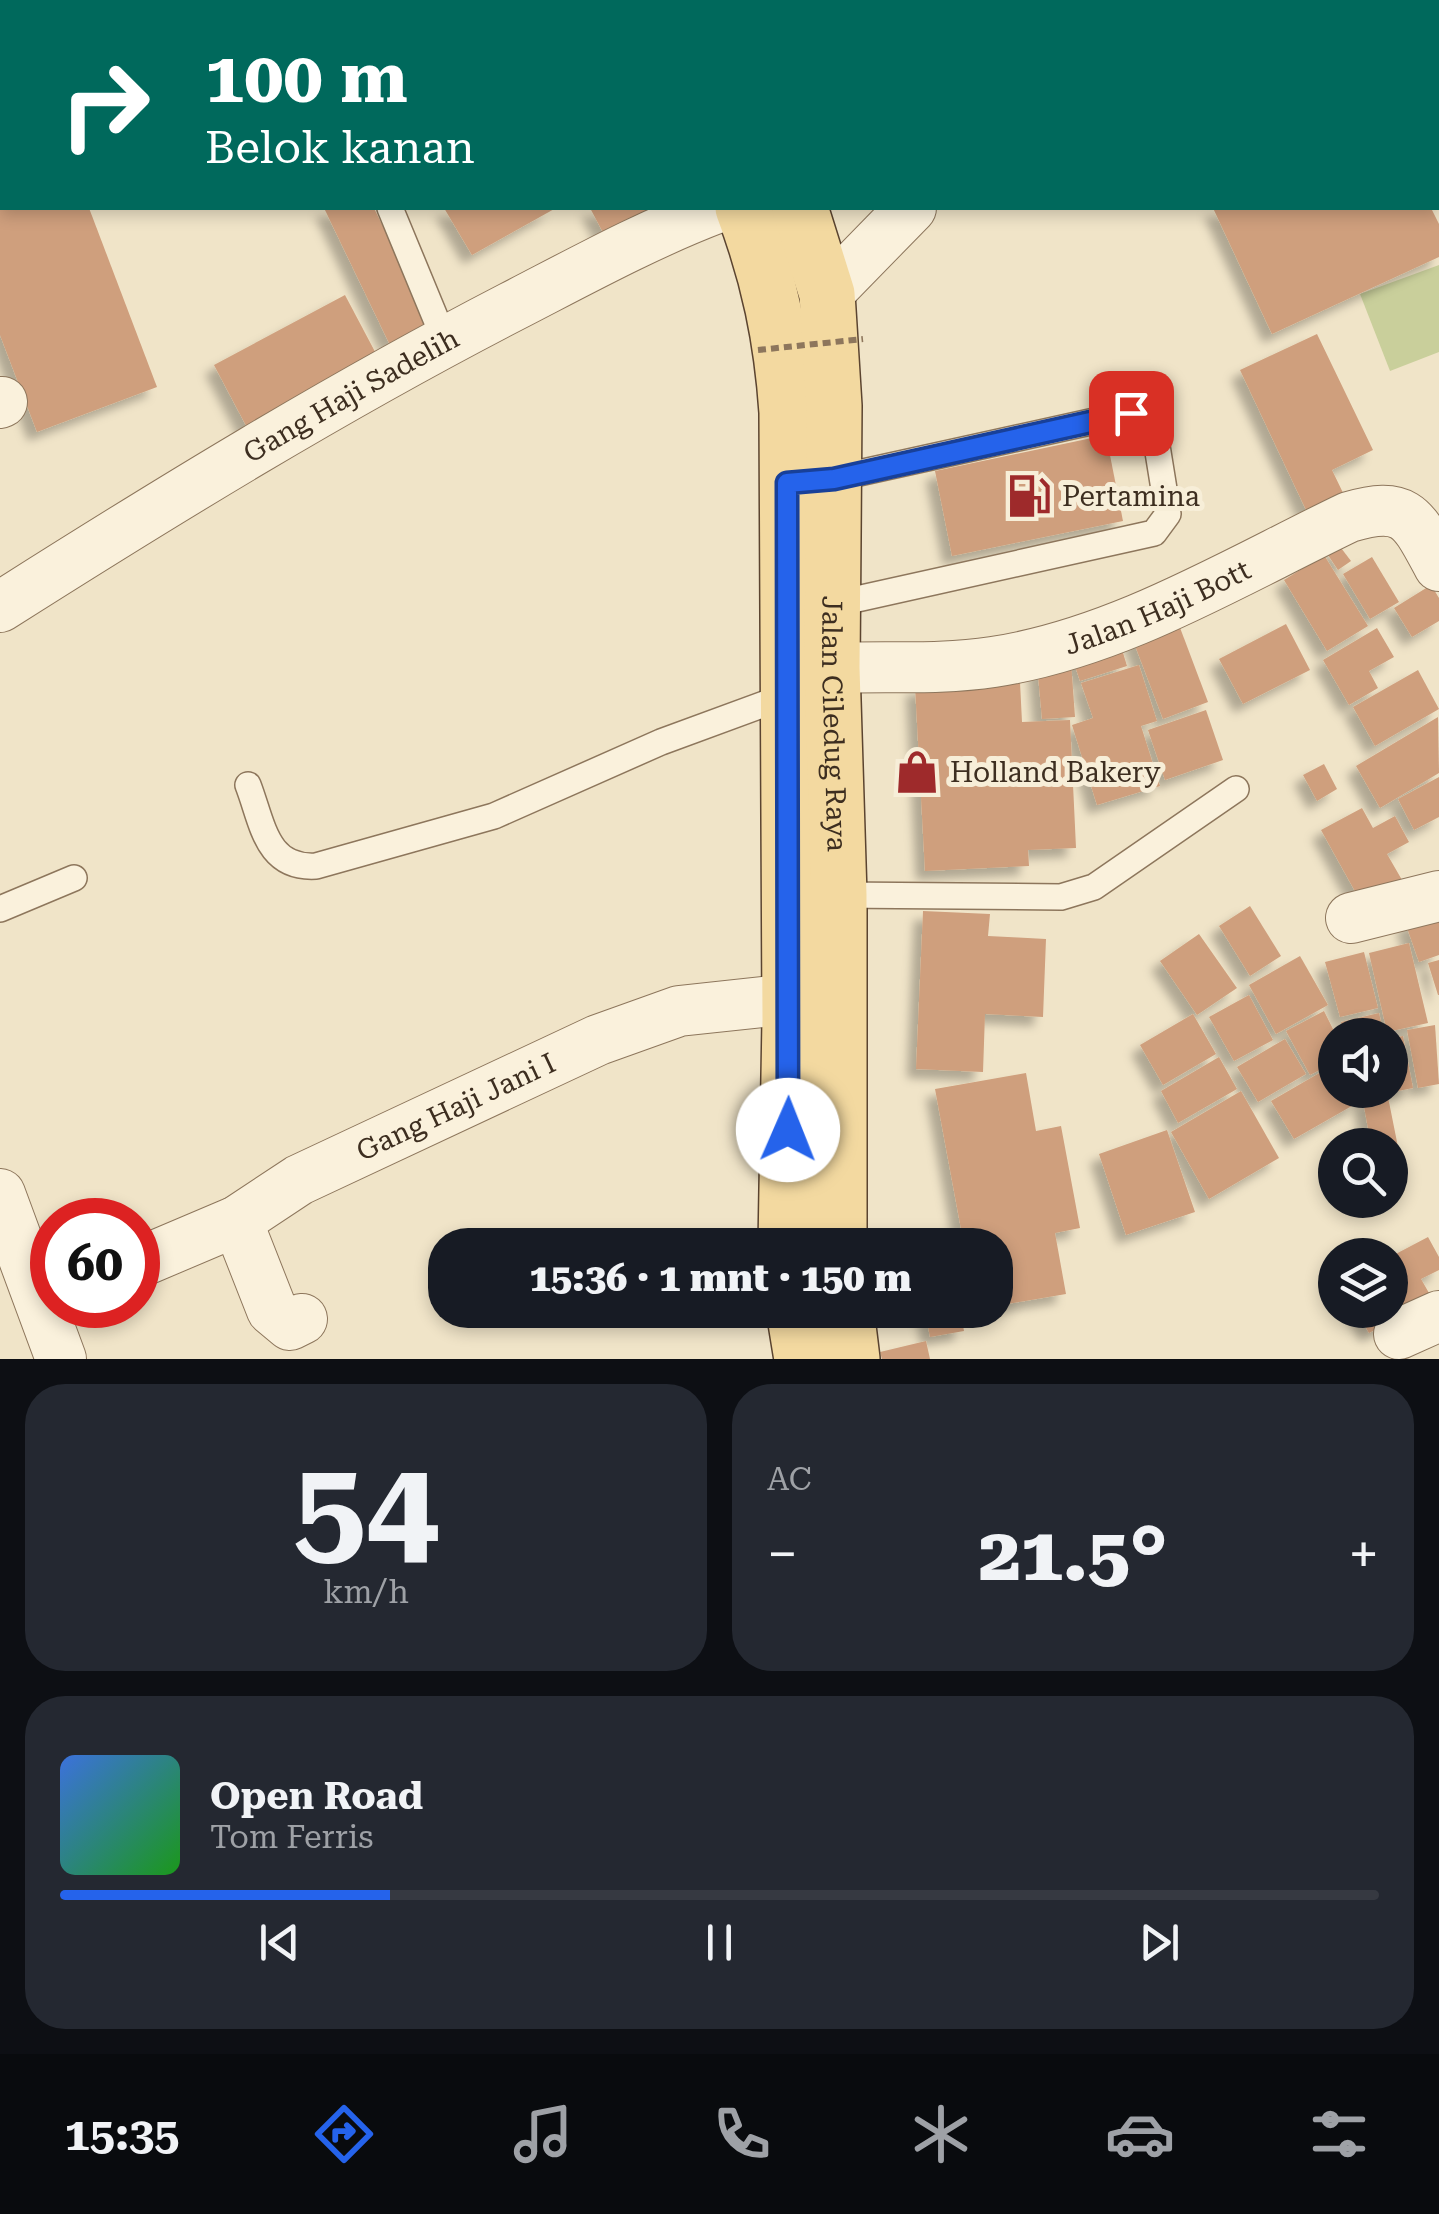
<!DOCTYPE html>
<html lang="id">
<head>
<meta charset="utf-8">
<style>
  body { margin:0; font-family:"Roboto Serif",serif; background:#242831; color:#f1f3f6; height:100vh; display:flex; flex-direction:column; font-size:38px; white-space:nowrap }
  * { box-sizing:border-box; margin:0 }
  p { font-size:32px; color:#9ea1a6 }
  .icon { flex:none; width:55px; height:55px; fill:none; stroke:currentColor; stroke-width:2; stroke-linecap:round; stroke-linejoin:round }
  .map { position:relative; height:1359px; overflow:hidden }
  .drawer { display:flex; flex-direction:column; gap:25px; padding:25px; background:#0d0f14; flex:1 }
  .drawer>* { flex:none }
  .top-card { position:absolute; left:0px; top:0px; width:1440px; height:210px; box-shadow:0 5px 15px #0003; background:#00695c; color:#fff; overflow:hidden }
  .fabs { position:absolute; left:1318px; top:1018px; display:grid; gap:20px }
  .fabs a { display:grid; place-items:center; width:90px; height:90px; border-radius:50%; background:#171b24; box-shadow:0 5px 15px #0003; font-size:50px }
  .speed { position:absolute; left:30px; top:1198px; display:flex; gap:20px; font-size:50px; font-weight:700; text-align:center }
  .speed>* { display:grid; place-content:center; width:130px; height:130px; border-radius:50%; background:#171b24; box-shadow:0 5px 15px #0003; line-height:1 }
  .speed .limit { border:15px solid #d22; background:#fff; color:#111 }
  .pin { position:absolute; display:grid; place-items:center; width:85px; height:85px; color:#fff; margin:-42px; border-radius:20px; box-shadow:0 5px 15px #0006 }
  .me { position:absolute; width:110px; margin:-55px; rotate:1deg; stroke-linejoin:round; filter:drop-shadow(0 0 8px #0008) }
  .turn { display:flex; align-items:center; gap:35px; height:210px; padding:0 40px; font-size:45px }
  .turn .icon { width:130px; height:130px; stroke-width:2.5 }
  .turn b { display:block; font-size:70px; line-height:85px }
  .big { font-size:75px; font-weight:800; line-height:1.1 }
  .drawer .tile { flex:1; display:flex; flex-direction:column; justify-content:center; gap:15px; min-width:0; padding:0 35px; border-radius:40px; background:#242831 }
  .drawer .dial { align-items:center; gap:0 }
  .dial b { font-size:130px; line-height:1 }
  .song { display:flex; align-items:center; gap:30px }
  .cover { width:120px; height:120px; border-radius:15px; background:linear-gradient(135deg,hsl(220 70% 55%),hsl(120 70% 35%)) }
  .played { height:10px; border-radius:5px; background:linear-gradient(90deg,#2563eb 25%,#363941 25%) }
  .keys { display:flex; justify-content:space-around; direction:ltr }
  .heat { display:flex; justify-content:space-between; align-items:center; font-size:55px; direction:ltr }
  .drawer .tiles { flex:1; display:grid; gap:25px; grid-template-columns:1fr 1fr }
  .tile:last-child { grid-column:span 2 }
  .trip { position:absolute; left:428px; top:1228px; width:585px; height:100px; border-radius:40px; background:#171b24; box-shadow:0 5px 15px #0003; font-weight:800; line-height:100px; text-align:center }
  .tabs { display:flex; height:160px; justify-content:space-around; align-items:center; background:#090b0e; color:#9ea1a6 }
  .tabs .icon { width:70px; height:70px }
  .tabs .on { color:#2563eb }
  .tabs b { font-size:45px; color:#f1f3f6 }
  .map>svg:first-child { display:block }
</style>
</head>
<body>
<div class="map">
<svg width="1439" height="1359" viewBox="0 0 1439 1359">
  <defs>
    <filter id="shadow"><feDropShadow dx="-9" dy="9" stdDeviation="5" flood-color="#0004"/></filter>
  </defs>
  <rect width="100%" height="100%" fill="#f0e4c8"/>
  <path fill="#c9cf9b" d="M 1439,265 L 1439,352 L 1390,371 L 1360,294 Z"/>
  <g fill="#cf9f7d" filter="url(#shadow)">
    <path d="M 0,208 L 89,208 L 157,387 L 37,432 L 0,335 Z"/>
    <path d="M 324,208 L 374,208 L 431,325 L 390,345 Z"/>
    <path d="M 444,208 L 556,208 L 472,255 Z"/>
    <path d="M 590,208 L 668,208 L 607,240 Z"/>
    <path d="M 1213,208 L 1431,208 L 1439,224 L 1439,257 L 1272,334 Z"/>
    <path d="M 345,295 L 381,363 L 250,433 L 214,365 Z"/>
    <path d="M 1317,334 L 1373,450 L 1332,470 L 1345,497 L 1308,514 L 1240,370 Z"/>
    <path d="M 1106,435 L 1123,521 L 952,556 L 935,471 Z"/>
    <path d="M 1338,544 L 1351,561 L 1338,570 L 1326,552 Z"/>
    <path d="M 1324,555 L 1368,626 L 1327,651 L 1284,580 Z"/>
    <path d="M 1372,557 L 1399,602 L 1370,619 L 1343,574 Z"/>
    <path d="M 1431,585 L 1439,598 L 1439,621 L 1412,637 L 1394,608 Z"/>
    <path d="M 1176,617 L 1208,702 L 1163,719 L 1131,635 Z"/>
    <path d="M 1286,624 L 1310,670 L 1243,704 L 1219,659 Z"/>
    <path d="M 1377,628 L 1394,657 L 1369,671 L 1378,688 L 1349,705 L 1323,660 Z"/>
    <path d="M 1117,633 L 1127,666 L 1080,681 L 1069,648 Z"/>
    <path d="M 1071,662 L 1075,717 L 1042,719 L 1037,664 Z"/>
    <path d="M 1139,665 L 1157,721 L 1141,726 L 1160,786 L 1097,805 L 1072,725 L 1093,718 L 1081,683 Z"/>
    <path d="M 1418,670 L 1439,709 L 1375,746 L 1353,707 Z"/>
    <path d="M 1020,682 L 1022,722 L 1070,720 L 1076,848 L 1028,850 L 1029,866 L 925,871 L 915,686 Z"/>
    <path d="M 1206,710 L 1223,760 L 1165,780 L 1148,730 Z"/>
    <path d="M 1438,717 L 1439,773 L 1380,808 L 1356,766 Z"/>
    <path d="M 1324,764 L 1337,789 L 1317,801 L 1303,775 Z"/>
    <path d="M 1439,777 L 1439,817 L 1414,830 L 1398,799 Z"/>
    <path d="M 1362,808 L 1373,828 L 1395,816 L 1409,842 L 1387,854 L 1402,880 L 1361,902 L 1321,830 Z"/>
    <path d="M 1250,906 L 1281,956 L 1250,976 L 1219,926 Z"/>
    <path d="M 1439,910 L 1439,955 L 1419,962 L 1405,922 Z"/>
    <path d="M 923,911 L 990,914 L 988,936 L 1046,939 L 1043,1017 L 985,1014 L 983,1072 L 916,1069 Z"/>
    <path d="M 1199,934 L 1237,988 L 1197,1015 L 1160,961 Z"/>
    <path d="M 1409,943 L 1428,1023 L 1387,1032 L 1369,953 Z"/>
    <path d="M 1364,952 L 1378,1008 L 1340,1017 L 1325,962 Z"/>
    <path d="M 1300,956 L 1328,1005 L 1276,1034 L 1249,985 Z"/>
    <path d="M 1439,960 L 1439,995 L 1438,995 L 1428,963 Z"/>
    <path d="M 1249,995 L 1273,1040 L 1234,1061 L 1209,1017 Z"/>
    <path d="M 1324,1011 L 1335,1033 L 1335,1062 L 1310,1075 L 1286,1031 Z"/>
    <path d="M 1379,1013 L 1384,1035 L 1344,1035 L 1341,1022 Z"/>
    <path d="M 1193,1014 L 1216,1054 L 1163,1085 L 1140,1045 Z"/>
    <path d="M 1435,1025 L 1439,1084 L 1418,1088 L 1407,1030 Z"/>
    <path d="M 1403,1036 L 1413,1088 L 1363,1098 L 1361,1090 L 1390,1090 L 1390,1039 Z"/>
    <path d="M 1285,1039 L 1306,1074 L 1258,1102 L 1237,1067 Z"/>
    <path d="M 1219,1057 L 1237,1089 L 1178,1123 L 1161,1091 Z"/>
    <path d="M 1335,1064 L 1335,1090 L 1349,1090 L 1357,1103 L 1294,1139 L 1271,1101 Z"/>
    <path d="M 1026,1073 L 1036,1131 L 1061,1126 L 1080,1228 L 1055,1233 L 1066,1294 L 995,1306 L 995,1245 L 964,1245 L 935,1089 Z"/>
    <path d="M 1241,1091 L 1279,1158 L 1209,1199 L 1171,1132 Z"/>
    <path d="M 1388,1097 L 1399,1152 L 1390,1154 L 1390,1145 L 1371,1145 L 1363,1101 Z"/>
    <path d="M 1167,1130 L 1195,1212 L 1126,1235 L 1099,1154 Z"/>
    <path d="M 1428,1237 L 1439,1257 L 1439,1270 L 1421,1279 L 1433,1300 L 1369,1333 L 1356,1310 L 1390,1310 L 1390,1257 Z"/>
    <path d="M 925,1310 L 960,1310 L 964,1331 L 930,1337 Z"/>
    <path d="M 926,1341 L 930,1359 L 882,1359 L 880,1352 Z"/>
  </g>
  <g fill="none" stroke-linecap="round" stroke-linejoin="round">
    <g stroke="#8d765c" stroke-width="28">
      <g id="lane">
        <path d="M 390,208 L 445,341"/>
        <path d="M 827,480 L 1131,413 L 1153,421 L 1168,514 L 1154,533 L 830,605"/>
        <path d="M 248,785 C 263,824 266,869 316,866 L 494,816 L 661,742 L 786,696"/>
        <path d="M 839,895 L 1061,897 L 1094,887 L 1236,789"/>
        <path d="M 0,909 L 74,878"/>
      </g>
    </g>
    <g stroke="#8d765c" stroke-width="52">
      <g id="street">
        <path d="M 827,294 L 911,208"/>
        <path d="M 0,403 L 2,402"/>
        <path id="s1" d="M 0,607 C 167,501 335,398 511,307 C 579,272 646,235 717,208"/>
        <path id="s2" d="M 832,668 C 884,666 941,670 993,662 C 1119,643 1236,571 1349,517 C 1407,500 1413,518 1439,566"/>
        <path d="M 1351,918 L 1439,896"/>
        <path d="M 0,1194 L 61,1359"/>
        <path d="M 237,1221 L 272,1310 L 290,1325 L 302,1319"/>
        <path id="s3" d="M 138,1263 L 237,1221 L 299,1180 L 598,1040 L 679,1011 L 790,999"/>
        <path d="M 1399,1334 L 1439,1316"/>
      </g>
    </g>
    <g stroke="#5b4430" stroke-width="58">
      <g id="primary">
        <path d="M 642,0 L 643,2"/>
        <path d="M 698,0 L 699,2"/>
        <path d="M 743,208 C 769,276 782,339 787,412 L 790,1019 L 786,1245"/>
        <path id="s4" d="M 800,208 L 827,294 L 834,406 L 832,668 L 839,895 L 839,1245"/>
        <path d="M 794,1310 L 802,1359"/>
        <path d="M 846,1310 L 852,1359"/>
      </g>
    </g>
    <use href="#lane" stroke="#faf1dc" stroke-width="25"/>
    <use href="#street" stroke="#faf1dc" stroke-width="50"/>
    <use href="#primary" stroke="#f3d9a0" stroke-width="55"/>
    <path stroke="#8d765c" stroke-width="6" stroke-dasharray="8 5" stroke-linecap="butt" d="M 758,350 L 863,339"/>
  </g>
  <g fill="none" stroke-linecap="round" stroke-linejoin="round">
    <g stroke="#184099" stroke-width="25">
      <path id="route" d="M 788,1130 L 787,483 L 834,479 L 1131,413"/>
    </g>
    <use href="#route" stroke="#2563eb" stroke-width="18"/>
  </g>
  <defs>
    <g id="fuel-bare" transform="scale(3.45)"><path d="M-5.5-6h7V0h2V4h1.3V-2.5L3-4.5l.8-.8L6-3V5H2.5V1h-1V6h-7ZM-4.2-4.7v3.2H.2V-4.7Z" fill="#9e2a2b" stroke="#f7eed8" stroke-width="2.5" paint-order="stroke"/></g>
    <g id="shop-bare" transform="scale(3.45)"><path d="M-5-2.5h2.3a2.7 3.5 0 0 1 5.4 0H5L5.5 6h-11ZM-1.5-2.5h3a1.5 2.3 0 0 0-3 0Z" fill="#9e2a2b" stroke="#f7eed8" stroke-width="2.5" paint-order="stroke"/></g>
  </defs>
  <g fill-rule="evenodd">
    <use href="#fuel-bare" x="1029" y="496"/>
    <use href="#shop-bare" x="917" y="772"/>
  </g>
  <g text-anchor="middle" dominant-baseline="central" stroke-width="10" stroke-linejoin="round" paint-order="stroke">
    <g font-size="28" fill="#3d2e20" stroke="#f7eed8">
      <text stroke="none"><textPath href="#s1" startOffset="410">Gang Haji Sadelih</textPath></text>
      <text stroke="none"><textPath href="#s2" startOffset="335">Jalan Haji Bott</textPath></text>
      <text stroke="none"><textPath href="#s4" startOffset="520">Jalan Ciledug Raya</textPath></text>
      <text stroke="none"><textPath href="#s3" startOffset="355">Gang Haji Jani I</textPath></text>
    </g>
    <g font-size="28" fill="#3d2e20" stroke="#f7eed8" text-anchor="start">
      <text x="1062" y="496">Pertamina</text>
      <text x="950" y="772">Holland Bakery</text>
    </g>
  </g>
</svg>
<div class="fabs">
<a><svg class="icon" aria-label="sound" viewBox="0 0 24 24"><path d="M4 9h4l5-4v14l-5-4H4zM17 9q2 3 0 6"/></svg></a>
<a><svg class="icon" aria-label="search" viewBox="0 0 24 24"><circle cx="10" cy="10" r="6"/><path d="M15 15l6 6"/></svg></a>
<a><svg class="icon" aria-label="layers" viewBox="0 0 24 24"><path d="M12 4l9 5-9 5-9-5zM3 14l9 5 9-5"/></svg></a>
</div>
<div class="speed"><div class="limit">60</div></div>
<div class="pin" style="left:1131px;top:413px;background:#d93025"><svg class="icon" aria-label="arrive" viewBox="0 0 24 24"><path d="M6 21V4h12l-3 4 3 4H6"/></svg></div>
<svg class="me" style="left:788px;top:1130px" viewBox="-20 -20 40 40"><circle r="19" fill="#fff"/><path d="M0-13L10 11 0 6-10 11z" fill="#2563eb"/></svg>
<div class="trip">15:36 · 1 mnt · 150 m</div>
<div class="top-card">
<div class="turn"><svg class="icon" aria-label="right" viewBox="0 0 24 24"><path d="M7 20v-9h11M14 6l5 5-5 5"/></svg><div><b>100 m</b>Belok kanan</div></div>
</div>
</div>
<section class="drawer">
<div class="tiles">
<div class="tile dial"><b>54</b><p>km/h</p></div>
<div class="tile"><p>AC</p>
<div class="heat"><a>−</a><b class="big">21.5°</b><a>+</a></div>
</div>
<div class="tile">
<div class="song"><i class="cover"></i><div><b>Open Road</b><p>Tom Ferris</p></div></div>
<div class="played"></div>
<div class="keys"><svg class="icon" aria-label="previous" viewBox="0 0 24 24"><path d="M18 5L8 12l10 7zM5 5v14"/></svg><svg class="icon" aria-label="pause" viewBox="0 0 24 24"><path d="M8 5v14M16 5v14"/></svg><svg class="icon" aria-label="next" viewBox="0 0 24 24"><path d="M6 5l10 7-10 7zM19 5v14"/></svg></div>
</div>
</div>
</section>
<nav class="tabs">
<b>15:35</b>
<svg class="icon on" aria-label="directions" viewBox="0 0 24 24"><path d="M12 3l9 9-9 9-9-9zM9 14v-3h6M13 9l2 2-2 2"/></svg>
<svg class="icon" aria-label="music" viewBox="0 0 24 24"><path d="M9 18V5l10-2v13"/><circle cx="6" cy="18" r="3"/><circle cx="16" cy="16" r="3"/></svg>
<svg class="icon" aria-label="phone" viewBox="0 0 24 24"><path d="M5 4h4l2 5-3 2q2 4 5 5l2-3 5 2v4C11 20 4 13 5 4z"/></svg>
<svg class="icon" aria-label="climate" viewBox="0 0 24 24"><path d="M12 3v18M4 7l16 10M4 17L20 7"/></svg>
<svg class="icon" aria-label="car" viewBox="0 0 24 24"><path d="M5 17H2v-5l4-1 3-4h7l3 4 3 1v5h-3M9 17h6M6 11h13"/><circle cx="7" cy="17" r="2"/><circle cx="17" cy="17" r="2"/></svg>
<svg class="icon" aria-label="filters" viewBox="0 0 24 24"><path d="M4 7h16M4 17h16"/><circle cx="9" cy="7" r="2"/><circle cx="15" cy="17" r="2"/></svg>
</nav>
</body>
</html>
